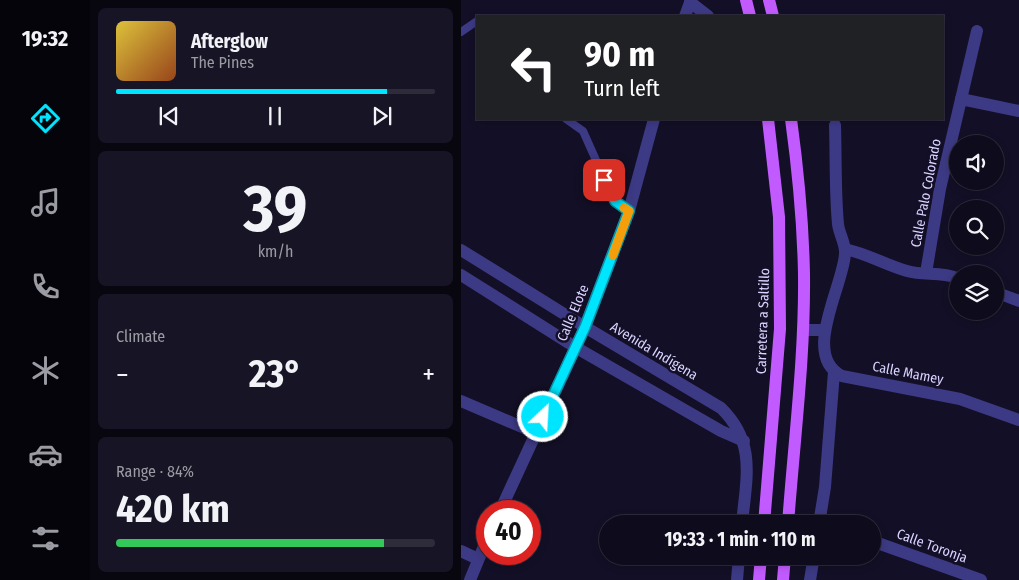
<!DOCTYPE html>
<html lang="en">
<head>
<meta charset="utf-8">
<style>
  body { margin:0; font-family:"Fira Sans Condensed",sans-serif; background:#171425; color:#f1f3f6; height:100vh; display:flex; flex-direction:column; font-size:19px; white-space:nowrap }
  * { box-sizing:border-box; margin:0 }
  p { font-size:16px; color:#9b9ba3 }
  .icon { flex:none; width:28px; height:28px; fill:none; stroke:currentColor; stroke-width:2; stroke-linecap:round; stroke-linejoin:round }
  .map { position:relative; flex:1; overflow:hidden }
  .details { display:flex; flex-direction:column; gap:8px; padding:8px; background:#08060f; width:371px }
  .details>* { flex:none }
  .hud { position:absolute; left:15px; top:15px; width:468px; height:105px; border-radius:0px; box-shadow:0 2px 8px #0003,0 0 0 1px #2e2b3b; background:#202124; color:#fff; overflow:hidden }
  .controls { position:absolute; left:488px; top:135px; display:grid; gap:10px }
  .controls a { display:grid; place-items:center; width:55px; height:55px; border-radius:50%; background:#0e0b1c; box-shadow:0 2px 8px #0003,0 0 0 1px #2e2b3b; font-size:25px }
  .speed { position:absolute; left:15px; top:500px; display:flex; gap:10px; font-size:25px; font-weight:700; text-align:center }
  .speed>* { display:grid; place-content:center; width:65px; height:65px; border-radius:50%; background:#0e0b1c; box-shadow:0 2px 8px #0003,0 0 0 1px #2e2b3b; line-height:1 }
  .speed .limit { border:8px solid #d22; background:#fff; color:#111 }
  .pin { position:absolute; display:grid; place-items:center; width:42px; height:42px; color:#fff; margin:-21px; border-radius:10px; box-shadow:0 2px 8px #0006 }
  .me { position:absolute; width:55px; margin:-28px; rotate:25deg; stroke-linejoin:round; filter:drop-shadow(0 0 4px #0008) }
  .turn { display:flex; align-items:center; gap:18px; height:105px; padding:0 25px; font-size:22px }
  .turn .icon { width:65px; height:65px; stroke-width:2.5 }
  .turn b { display:block; font-size:35px; line-height:42px }
  .big { font-size:38px; font-weight:700; line-height:1.1 }
  .details .tile { flex:1; display:flex; flex-direction:column; justify-content:center; gap:8px; min-width:0; padding:0 18px; border-radius:8px; background:#171425 }
  .details .dial { align-items:center; gap:0 }
  .dial b { font-size:65px; line-height:1 }
  .song { display:flex; align-items:center; gap:15px }
  .cover { width:60px; height:60px; border-radius:8px; background:linear-gradient(135deg,hsl(50 70% 55%),hsl(20 70% 35%)) }
  .played { height:5px; border-radius:2px; background:linear-gradient(90deg,#00e5ff 85%,#2e2b3b 85%) }
  .keys { display:flex; justify-content:space-around; direction:ltr }
  .heat { display:flex; justify-content:space-between; align-items:center; font-size:28px; direction:ltr }
  .charge { height:8px; border-radius:4px; background:linear-gradient(90deg,#34c759 84%,#2e2b3b 0) }
  .trip { position:absolute; left:138px; top:515px; width:282px; height:50px; border-radius:25px; background:#0e0b1c; box-shadow:0 2px 8px #0003,0 0 0 1px #2e2b3b; font-weight:700; line-height:50px; text-align:center }
  main { display:flex; flex:1; min-height:0 }
  .menu { display:flex; flex-direction:column; width:90px; justify-content:space-around; align-items:center; background:#06040b; color:#9b9ba3 }
  .menu .icon { width:35px; height:35px }
  .menu .current { color:#00e5ff }
  .menu b { font-size:22px; color:#f1f3f6 }
  .map>svg:first-child { display:block }
</style>
</head>
<body>
<main>
<nav class="menu">
<b>19:32</b>
<svg class="icon current" aria-label="directions" viewBox="0 0 24 24"><path d="M12 3l9 9-9 9-9-9zM9 14v-3h6M13 9l2 2-2 2"/></svg>
<svg class="icon" aria-label="music" viewBox="0 0 24 24"><path d="M9 18V5l10-2v13"/><circle cx="6" cy="18" r="3"/><circle cx="16" cy="16" r="3"/></svg>
<svg class="icon" aria-label="phone" viewBox="0 0 24 24"><path d="M5 4h4l2 5-3 2q2 4 5 5l2-3 5 2v4C11 20 4 13 5 4z"/></svg>
<svg class="icon" aria-label="climate" viewBox="0 0 24 24"><path d="M12 3v18M4 7l16 10M4 17L20 7"/></svg>
<svg class="icon" aria-label="car" viewBox="0 0 24 24"><path d="M5 17H2v-5l4-1 3-4h7l3 4 3 1v5h-3M9 17h6M6 11h13"/><circle cx="7" cy="17" r="2"/><circle cx="17" cy="17" r="2"/></svg>
<svg class="icon" aria-label="filters" viewBox="0 0 24 24"><path d="M4 7h16M4 17h16"/><circle cx="9" cy="7" r="2"/><circle cx="15" cy="17" r="2"/></svg>
</nav>
<section class="details">
<div class="tile">
<div class="song"><i class="cover"></i><div><b>Afterglow</b><p>The Pines</p></div></div>
<div class="played"></div>
<div class="keys"><svg class="icon" aria-label="previous" viewBox="0 0 24 24"><path d="M18 5L8 12l10 7zM5 5v14"/></svg><svg class="icon" aria-label="pause" viewBox="0 0 24 24"><path d="M8 5v14M16 5v14"/></svg><svg class="icon" aria-label="next" viewBox="0 0 24 24"><path d="M6 5l10 7-10 7zM19 5v14"/></svg></div>
</div>
<div class="tile dial"><b>39</b><p>km/h</p></div>
<div class="tile"><p>Climate</p>
<div class="heat"><a>−</a><b class="big">23°</b><a>+</a></div>
</div>
<div class="tile"><p>Range · 84%</p><b class="big">420 km</b><div class="charge"></div></div>
</section>
<div class="map">
<svg width="558" height="580" viewBox="0 0 558 580">
  <rect width="100%" height="100%" fill="#130f26"/>
  <g fill="none" stroke-linecap="round" stroke-linejoin="round">
    <g stroke="#3d3a85" stroke-width="8">
      <path d="M 0,32 L 16,21"/>
      <path d="M 105,119 L 122,131 L 151,196 L 154,201 L 168,211"/>
    </g>
    <g stroke="#3d3a85" stroke-width="12">
      <path d="M 229,2 L 247,16"/>
      <path d="M 224,16 L 230,0"/>
      <path d="M 500,99 L 558,111"/>
      <path d="M 193,119 L 168,211 L 124,327 L 260,408 C 296,443 285,479 281,524"/>
      <path d="M 374,125 C 375,158 374,192 377,224 C 378,234 385,244 384,254 C 382,287 340,356 381,376 L 499,399 L 558,420"/>
      <path d="M 384,249 C 407,254 425,265 446,271 C 463,276 480,271 496,278"/>
      <path d="M 465,273 L 479,189 L 516,31"/>
      <path d="M 534,292 L 558,301"/>
      <path d="M 342,330 L 364,330"/>
      <path d="M 114,347 L 260,431 L 283,441"/>
      <path d="M 0,401 L 75,433"/>
      <path d="M 358,524 L 364,487 L 373,372"/>
      <path d="M 411,541 L 520,580"/>
      <path d="M 0,551 L 17,559"/>
      <path d="M 276,580 L 278,556"/>
      <path d="M 349,580 L 353,556"/>
    </g>
    <g stroke="#3d3a85" stroke-width="12">
      <path d="M 0,250 L 124,327 L 39,511"/>
      <path d="M 0,275 L 114,347"/>
      <path d="M 9,580 L 26,539"/>
    </g>
    <g stroke="#c25bff" stroke-width="12">
      <path d="M 285,0 L 289,16"/>
      <path d="M 308,0 L 312,16"/>
      <path d="M 303,524 L 319,329 L 318,217 L 307,119"/>
      <path d="M 327,524 C 333,441 344,357 343,274 C 342,222 337,170 330,119"/>
      <path d="M 298,580 L 300,556"/>
      <path d="M 322,580 L 324,556"/>
    </g>
  </g>
  <g fill="none" stroke-linecap="round" stroke-linejoin="round">
    <g stroke="#0095a6" stroke-width="12">
      <path id="route" d="M 82,417 L 124,327 L 168,211 L 154,201 L 143,180"/>
    </g>
    <use href="#route" stroke="#00e5ff" stroke-width="9"/>
    <path stroke="#f59e0b" stroke-width="9" d="M 152,255 L 168,211 L 163,208"/>
  </g>
  <g text-anchor="middle" dominant-baseline="central" stroke-width="5" stroke-linejoin="round" paint-order="stroke">
    <g font-size="14" fill="#d9d4ff" stroke="#130f26">
      <text transform="translate(465 193) rotate(-79)">Calle Palo Colorado</text>
      <text transform="translate(112 313) rotate(-67)">Calle Elote</text>
      <text transform="translate(302 321) rotate(-88)">Carretera a Saltillo</text>
      <text transform="translate(193 351) rotate(31)">Avenida Indígena</text>
      <text transform="translate(447 373) rotate(11)">Calle Mamey</text>
      <text transform="translate(471 546) rotate(20)">Calle Toronja</text>
    </g>
  </g>
</svg>
<div class="controls">
<a><svg class="icon" aria-label="sound" viewBox="0 0 24 24"><path d="M4 9h4l5-4v14l-5-4H4zM17 9q2 3 0 6"/></svg></a>
<a><svg class="icon" aria-label="search" viewBox="0 0 24 24"><circle cx="10" cy="10" r="6"/><path d="M15 15l6 6"/></svg></a>
<a><svg class="icon" aria-label="layers" viewBox="0 0 24 24"><path d="M12 4l9 5-9 5-9-5zM3 14l9 5 9-5"/></svg></a>
</div>
<div class="speed"><div class="limit">40</div></div>
<div class="pin" style="left:143px;top:180px;background:#d93025"><svg class="icon" aria-label="arrive" viewBox="0 0 24 24"><path d="M6 21V4h12l-3 4 3 4H6"/></svg></div>
<svg class="me" style="left:82px;top:417px" viewBox="-20 -20 40 40"><circle r="17" fill="#00e5ff" stroke="#fff" stroke-width="3"/><path d="M0-11L8 9 0 5-8 9z" fill="#fff"/></svg>
<div class="trip">19:33 · 1 min · 110 m</div>
<div class="hud">
<div class="turn"><svg class="icon" aria-label="left" viewBox="0 0 24 24"><path d="M17 20v-9H6M10 6l-5 5 5 5"/></svg><div><b>90 m</b>Turn left</div></div>
</div>
</div>
</main>
</body>
</html>
